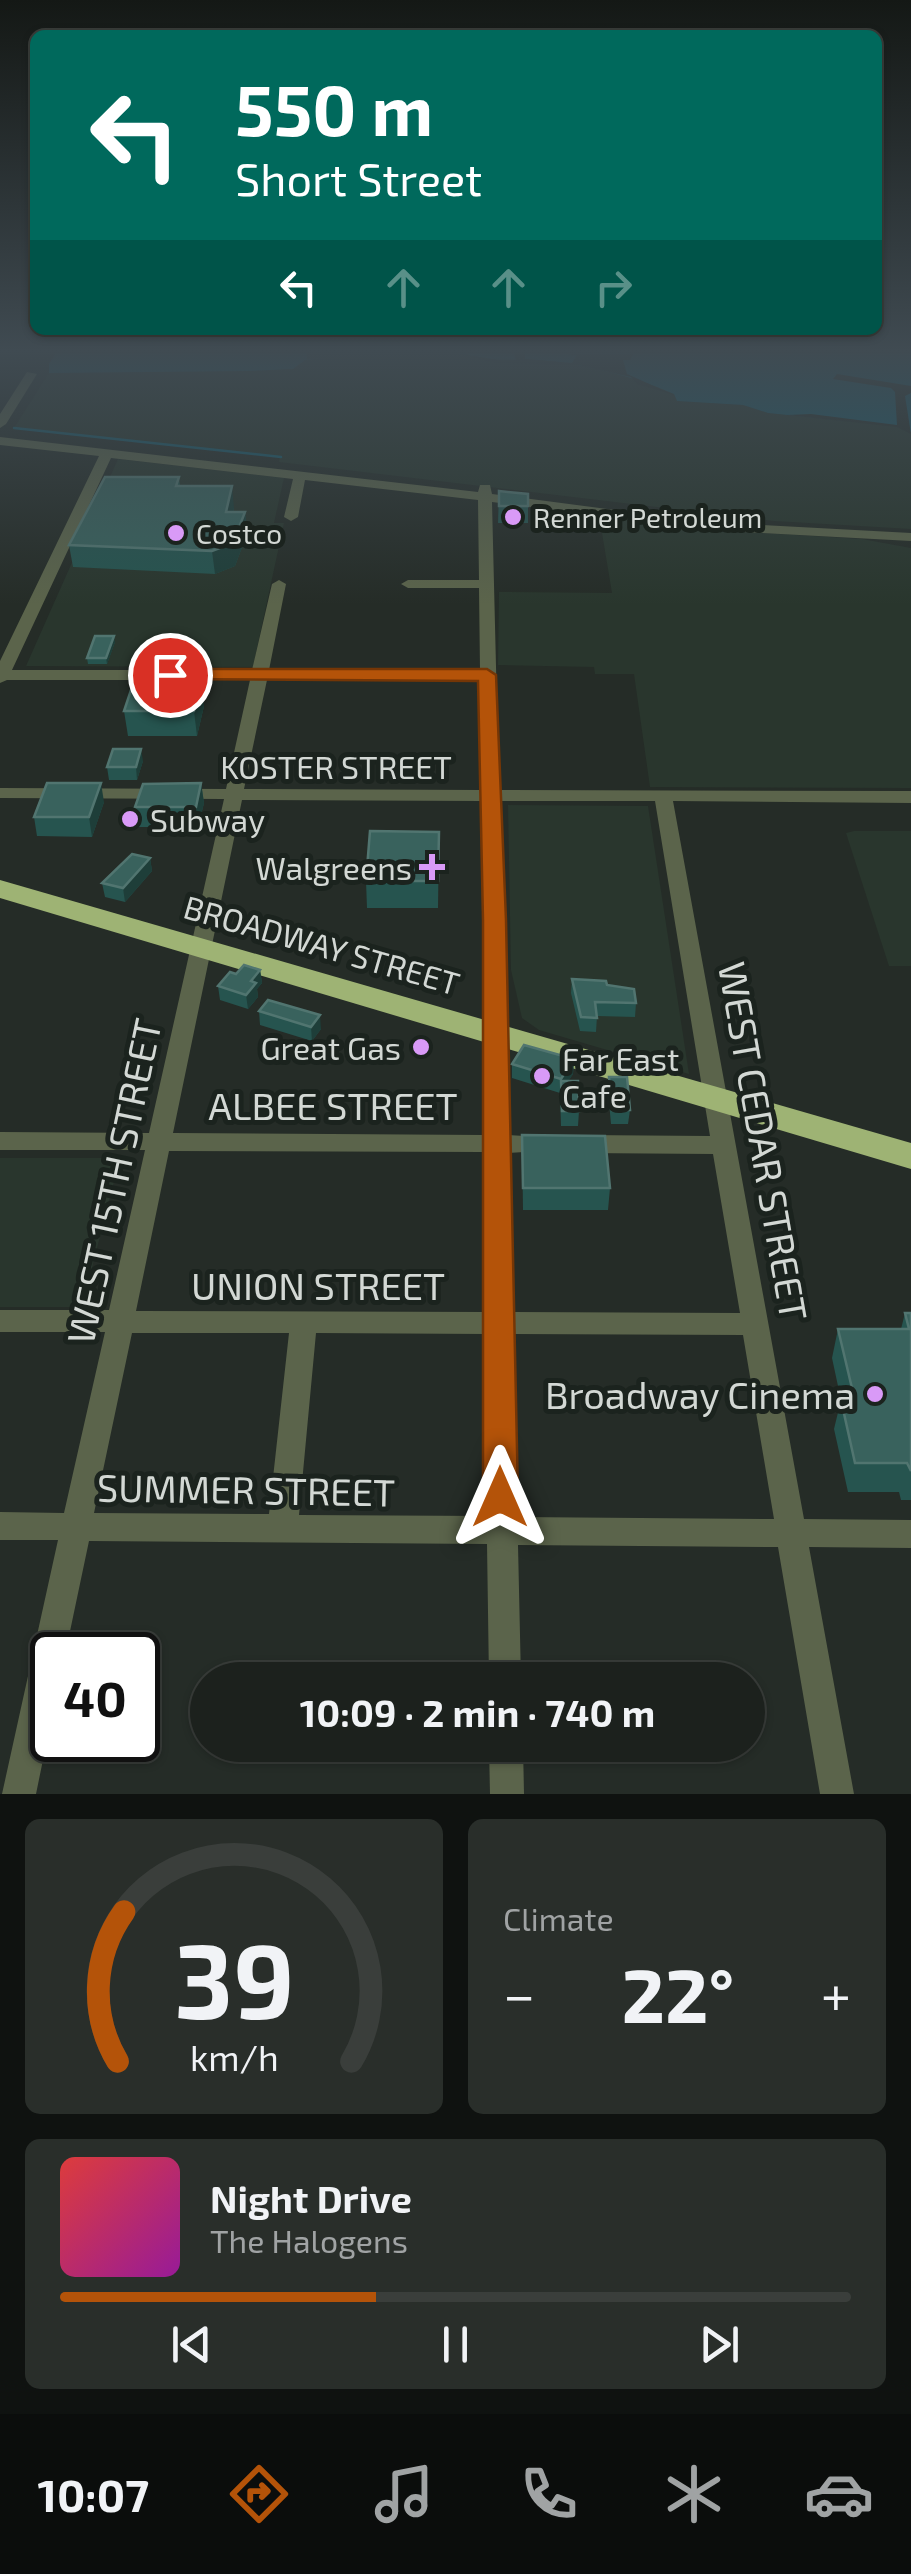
<!DOCTYPE html>
<html lang="en">
<head>
<meta charset="utf-8">
<style>
  body { margin:0; font-family:"Exo 2",sans-serif; background:#292e2a; color:#f1f3f6; height:100vh; display:flex; flex-direction:column; font-size:38px; white-space:nowrap }
  * { box-sizing:border-box; margin:0 }
  p { font-size:32px; color:#a0a3a4 }
  .icon { flex:none; width:55px; height:55px; fill:none; stroke:currentColor; stroke-width:2; stroke-linecap:round; stroke-linejoin:round }
  .map { position:relative; height:1794px; overflow:hidden }
  .details { display:flex; flex-direction:column; gap:25px; padding:25px; background:#0f1210; flex:1 }
  .details>* { flex:none }
  .guide { position:absolute; left:30px; top:30px; width:852px; height:305px; border-radius:15px; box-shadow:0 2px 8px #0004,0 0 0 2px #3a3e3b; background:#00695c; color:#fff; overflow:hidden }
  .speed { position:absolute; left:30px; top:1632px; display:flex; gap:20px; font-size:50px; font-weight:700; text-align:center }
  .speed>* { display:grid; place-content:center; width:130px; height:130px; border-radius:50%; background:#1c211d; box-shadow:0 2px 8px #0004,0 0 0 2px #3a3e3b; line-height:1 }
  .speed .limit { border:5px solid #111; border-radius:15px; background:#fff; color:#111 }
  .pin { position:absolute; display:grid; place-items:center; width:85px; height:85px; color:#fff; margin:-42px; border:5px solid #fff; border-radius:50%; box-shadow:0 2px 10px #0007 }
  .me { position:absolute; width:110px; margin:-55px; rotate:0deg; stroke-linejoin:round; filter:drop-shadow(0 0 8px #0008) }
  .turn { display:flex; align-items:center; gap:35px; height:210px; padding:0 40px; font-size:45px }
  .turn .icon { width:130px; height:130px; stroke-width:2.5 }
  .turn b { display:block; font-size:70px; line-height:85px }
  .lanes { display:flex; align-items:center; height:95px; padding:0 40px; background:#0003; justify-content:center; gap:50px; direction:ltr }
  .lanes .off { opacity:.35 }
  .big { font-size:75px; font-weight:700; line-height:1.1 }
  .details .tile { flex:1; display:flex; flex-direction:column; justify-content:center; gap:15px; min-width:0; padding:0 35px; border-radius:15px; background:#292e2a }
  .details .dial { align-items:center; gap:0 }
  .dial svg { height:260px; overflow:visible; fill:none; stroke:#3a3e3b; stroke-width:7; stroke-linecap:round; text-anchor:middle }
  .dial text { fill:#f1f3f6; stroke:none }
  .song { display:flex; align-items:center; gap:30px }
  .cover { width:120px; height:120px; border-radius:15px; background:linear-gradient(135deg,hsl(0 70% 55%),hsl(300 70% 35%)) }
  .played { height:10px; border-radius:5px; background:linear-gradient(90deg,#b45309 40%,#3a3e3b 40%) }
  .keys { display:flex; justify-content:space-around; direction:ltr }
  .heat { display:flex; justify-content:space-between; align-items:center; font-size:55px; direction:ltr }
  .details .tiles { flex:1; display:grid; gap:25px; grid-template-columns:1fr 1fr }
  .tile:last-child { grid-column:span 2 }
  .trip { position:absolute; left:190px; top:1662px; width:575px; height:100px; border-radius:50px; background:#1c211d; box-shadow:0 2px 8px #0004,0 0 0 2px #3a3e3b; font-weight:700; line-height:100px; text-align:center }
  .tab-bar { display:flex; height:160px; justify-content:space-around; align-items:center; background:#0b0d0c; color:#a0a3a4 }
  .tab-bar .icon { width:70px; height:70px }
  .tab-bar .current { color:#b45309 }
  .tab-bar b { font-size:45px; color:#f1f3f6 }
  .map>svg:first-child { display:block }
</style>
</head>
<body>
<div class="map">
<svg width="911" height="1794" viewBox="0 0 911 1794">
  <rect width="100%" height="100%" fill="#252c27"/>
  <g fill="#29362d">
    <path d="M 308,353 L 459,353 L 582,365 L 633,376 L 674,394 L 677,401 L 743,405 L 768,413 L 895,426 L 911,432 L 911,529 L 774,521 L 279,462 L 280,457 L 14,428 L 49,373 L 292,369 L 306,359 Z"/>
    <path d="M 118,459 L 284,478 L 274,523 L 284,523 L 253,667 L 26,666 Z"/>
    <path d="M 599,515 L 695,529 L 862,539 L 911,548 L 911,788 L 650,787 L 634,674 L 595,674 L 594,667 L 498,665 L 499,592 L 612,593 Z"/>
    <path d="M 508,805 L 648,806 L 689,1074 L 539,1030 L 522,1018 L 511,970 Z"/>
    <path d="M 854,831 L 911,831 L 911,966 L 889,966 L 846,833 Z"/>
    <path d="M 0,1158 L 120,1158 L 82,1307 L 0,1307 Z"/>
  </g>
  <g fill="#175a6b">
    <path d="M 56,353 L 307,353 L 307,359 L 326,358 L 305,360 L 293,369 L 249,371 L 49,373 L 49,364 Z"/>
    <path d="M 459,353 L 911,353 L 911,432 L 895,426 L 768,413 L 743,405 L 677,401 L 674,394 C 630,375 586,364 538,360 C 510,358 487,363 459,353 Z"/>
  </g>
  <g fill="#252c27">
    <path d="M 457,353 L 503,361 L 516,360 L 514,353 L 525,353 L 525,359 L 572,363 L 577,355 L 556,353 L 633,354 L 630,360 L 623,360 L 627,374 L 674,395 L 637,384 L 631,377 L 578,365 L 495,363 Z"/>
    <path d="M 837,374 L 911,386 L 911,393 L 905,396 L 911,434 L 897,427 L 787,415 L 811,414 L 897,425 L 895,392 L 891,388 L 833,379 Z"/>
  </g>
  <g fill="none" stroke-linecap="round" stroke-linejoin="round">
    <path stroke="#175a6b" stroke-width="2.5" d="M 14,428 L 281,457"/>
    <g fill="#5b644b" fill-rule="evenodd">
      <path d="M 27,372 L 37,374 L 6,424 L 0,428 L 0,414 Z"/>
      <path d="M 0,437 L 478,492 L 480,485 L 490,485 L 492,494 L 707,522 L 911,533 L 911,541 L 707,530 L 492,502 L 499,790 L 911,791 L 911,803 L 673,801 L 804,1519 L 911,1520 L 911,1548 L 809,1547 L 854,1794 L 820,1794 L 778,1547 L 518,1545 L 521,1680 L 489,1680 L 487,1544 L 89,1541 L 65,1655 L 52,1655 L 52,1716 L 36,1794 L 2,1794 L 58,1540 L 0,1540 L 0,1512 L 64,1513 L 105,1332 L 0,1332 L 0,1310 L 109,1310 L 145,1150 L 0,1150 L 0,1132 L 149,1133 L 224,799 L 0,798 L 0,788 L 226,789 L 250,680 L 7,680 L 0,683 L 0,661 L 99,456 L 0,445 ZM 111,458 L 293,479 L 284,517 L 291,521 L 298,517 L 305,480 L 478,500 L 479,580 L 408,580 L 401,584 L 408,588 L 479,588 L 480,670 L 269,670 L 286,584 L 279,580 L 272,584 L 252,670 L 12,670 ZM 267,680 L 480,680 L 481,790 L 244,789 ZM 242,800 L 481,801 L 484,1135 L 173,1133 ZM 499,801 L 655,801 L 710,1136 L 582,1135 L 573,1138 L 570,1144 L 573,1150 L 582,1153 L 713,1154 L 740,1313 L 512,1312 L 508,1153 L 557,1150 L 560,1144 L 557,1138 L 508,1135 ZM 169,1151 L 484,1152 L 485,1312 L 136,1311 ZM 132,1333 L 289,1333 L 269,1514 L 94,1513 ZM 316,1333 L 486,1334 L 487,1516 L 299,1515 ZM 513,1334 L 743,1335 L 774,1519 L 517,1517 Z"/>
      <path d="M 489,1745 L 523,1745 L 524,1794 L 490,1794 Z"/>
    </g>
    <path fill="#9eb374" fill-rule="evenodd" d="M 0,880 L 911,1143 L 911,1169 L 0,898 Z"/>
  </g>
  <g fill="#26544f">
    <path d="M 179,477 L 180,486 L 234,508 L 233,512 L 245,512 L 247,534 L 235,566 L 215,574 L 73,567 L 69,545 Z"/>
    <path d="M 499,491 L 528,506 L 528,523 L 498,523 Z"/>
    <path d="M 115,642 L 107,664 L 88,664 L 87,658 Z"/>
    <path d="M 204,706 L 197,736 L 128,736 L 124,711 Z"/>
    <path d="M 143,761 L 137,780 L 109,780 L 107,767 Z"/>
    <path d="M 201,783 L 204,803 L 198,827 L 138,827 L 135,807 Z"/>
    <path d="M 104,802 L 92,837 L 37,836 L 34,817 Z"/>
    <path d="M 439,832 L 438,908 L 367,908 L 366,881 Z"/>
    <path d="M 150,858 L 152,871 L 125,902 L 105,897 L 102,883 Z"/>
    <path d="M 260,970 L 262,983 L 257,989 L 258,997 L 248,1009 L 220,1000 L 218,986 Z"/>
    <path d="M 572,979 L 607,985 L 636,1003 L 635,1017 L 597,1016 L 596,1032 L 580,1031 L 571,993 Z"/>
    <path d="M 259,1011 L 321,1029 L 312,1041 L 260,1025 Z"/>
    <path d="M 574,1059 L 573,1074 L 568,1081 L 579,1111 L 578,1126 L 561,1126 L 560,1093 L 512,1078 L 512,1064 Z"/>
    <path d="M 609,1077 L 630,1110 L 628,1124 L 611,1124 L 608,1091 Z"/>
    <path d="M 522,1135 L 610,1188 L 608,1210 L 523,1210 Z"/>
    <path d="M 905,1313 L 911,1313 L 911,1500 L 901,1500 L 899,1492 L 848,1492 L 834,1429 L 841,1400 L 832,1358 L 838,1329 L 901,1329 Z"/>
  </g>
  <g fill="#1e3e39">
    <path d="M 232,486 L 234,508 L 228,534 L 226,512 Z"/>
    <path d="M 245,512 L 247,534 L 235,566 L 215,574 L 212,551 Z"/>
    <path d="M 114,636 L 115,642 L 107,664 L 106,658 Z"/>
    <path d="M 202,681 L 204,706 L 197,736 L 194,711 Z"/>
    <path d="M 141,749 L 143,761 L 137,780 L 136,767 Z"/>
    <path d="M 101,783 L 104,802 L 92,837 L 89,817 Z"/>
    <path d="M 201,783 L 204,803 L 198,827 L 196,807 Z"/>
    <path d="M 150,858 L 152,871 L 125,902 L 123,888 Z"/>
    <path d="M 260,970 L 262,983 L 257,989 L 258,997 L 248,1009 L 246,995 L 251,981 Z"/>
    <path d="M 320,1015 L 321,1029 L 312,1041 L 311,1027 Z"/>
    <path d="M 574,1059 L 573,1074 L 562,1091 L 561,1079 Z"/>
  </g>
  <g fill="#39625d" stroke="#517570" stroke-width="2.5">
    <path d="M 105,477 L 179,477 L 176,486 L 232,486 L 226,512 L 245,512 L 233,543 L 212,551 L 69,545 Z"/>
    <path d="M 499,491 L 528,494 L 528,506 L 499,506 Z"/>
    <path d="M 95,636 L 114,636 L 106,658 L 87,658 Z"/>
    <path d="M 134,681 L 202,681 L 194,711 L 124,711 Z"/>
    <path d="M 113,749 L 141,749 L 136,767 L 107,767 Z"/>
    <path d="M 47,783 L 101,783 L 89,817 L 34,817 Z"/>
    <path d="M 201,783 L 196,807 L 135,807 L 143,784 Z"/>
    <path d="M 370,831 L 439,832 L 438,881 L 366,881 Z"/>
    <path d="M 132,854 L 150,858 L 123,888 L 102,883 Z"/>
    <path d="M 244,965 L 260,970 L 251,981 L 256,983 L 246,995 L 218,986 L 230,972 L 236,974 Z"/>
    <path d="M 572,979 L 606,981 L 607,985 L 634,989 L 636,1003 L 595,1002 L 597,1018 L 581,1017 Z"/>
    <path d="M 268,1000 L 320,1015 L 311,1027 L 259,1011 Z"/>
    <path d="M 524,1045 L 574,1059 L 561,1079 L 512,1064 Z"/>
    <path d="M 609,1077 L 627,1077 L 630,1110 L 612,1110 Z"/>
    <path d="M 561,1081 L 578,1081 L 579,1111 L 562,1111 Z"/>
    <path d="M 522,1135 L 605,1136 L 610,1188 L 523,1188 Z"/>
    <path d="M 905,1313 L 911,1313 L 911,1471 L 907,1463 L 855,1463 L 841,1400 L 855,1401 L 838,1329 L 909,1329 Z"/>
  </g>
  <linearGradient id="sky" x2="0" y2="1"><stop stop-color="#141815"/><stop offset="0.58" stop-color="#404b52"/><stop offset="1" stop-color="#404b52" stop-opacity="0"/></linearGradient>
  <rect width="911" height="605" fill="url(#sky)"/>
  <path fill="#b45309" stroke="#753606" stroke-width="2.5" d="M 170,669 L 487,669 L 496,675 L 506,920 L 518,1497 L 513,1508 L 500,1512 L 488,1508 L 483,1497 L 483,920 L 478,681 L 163,679 L 160,675 Z"/>
  <g fill="#d99af7" stroke="#1b231e" stroke-width="4">
    <circle cx="513" cy="517" r="10"/>
    <circle cx="176" cy="533" r="10"/>
    <circle cx="130" cy="819" r="10"/>
    <path d="M427 852h10v10h10v10h-10v10h-10v-10h-10v-10h10z"/>
    <circle cx="421" cy="1047" r="10"/>
    <circle cx="542" cy="1076" r="10"/>
    <circle cx="875" cy="1394" r="10"/>
  </g>
  <g text-anchor="middle" dominant-baseline="central" stroke-width="10" stroke-linejoin="round" paint-order="stroke">
    <g font-size="28" fill="#d3d8d4" stroke="#1b231e" text-anchor="start">
      <text x="533" y="517">Renner Petroleum</text>
      <text x="196" y="533">Costco</text>
    </g>
    <g font-size="32" fill="#d3d8d4" stroke="#1b231e">
      <text x="336" y="766">KOSTER STREET</text>
      <text transform="translate(322 944) rotate(16)">BROADWAY STREET</text>
    </g>
    <g font-size="32" fill="#d3d8d4" stroke="#1b231e" text-anchor="start">
      <text x="150" y="819">Subway</text>
      <text x="412" y="867" text-anchor="end">Walgreens</text>
      <text x="401" y="1047" text-anchor="end">Great Gas</text>
      <text x="562" y="1058">Far East<tspan x="562" dy="37">Cafe</tspan></text>
    </g>
    <g font-size="38" fill="#d3d8d4" stroke="#1b231e">
      <text x="333" y="1105">ALBEE STREET</text>
      <text transform="translate(764 1141) rotate(80)">WEST CEDAR STREET</text>
      <text transform="translate(113 1181) rotate(-78)">WEST 15TH STREET</text>
      <text x="318" y="1285">UNION STREET</text>
      <text transform="translate(246 1489) rotate(1)">SUMMER STREET</text>
    </g>
    <g font-size="38" fill="#d3d8d4" stroke="#1b231e" text-anchor="end">
      <text x="855" y="1394">Broadway Cinema</text>
    </g>
  </g>
</svg>
<div class="speed"><div class="limit">40</div></div>
<div class="pin" style="left:170px;top:675px;background:#d93025"><svg class="icon" aria-label="arrive" viewBox="0 0 24 24"><path d="M6 21V4h12l-3 4 3 4H6"/></svg></div>
<svg class="me" style="left:500px;top:1497px" viewBox="-20 -20 40 40"><path d="M0-17L14 15 0 8-14 15z" fill="#b45309" stroke="#fff" stroke-width="4"/></svg>
<div class="trip">10:09 · 2 min · 740 m</div>
<div class="guide">
<div class="turn"><svg class="icon" aria-label="left" viewBox="0 0 24 24"><path d="M17 20v-9H6M10 6l-5 5 5 5"/></svg><div><b>550 m</b>Short Street</div></div>
<div class="lanes"><svg class="icon" aria-label="left" viewBox="0 0 24 24"><path d="M17 20v-9H6M10 6l-5 5 5 5"/></svg><svg class="icon off" aria-label="ahead" viewBox="0 0 24 24"><path d="M12 20V5M6 11l6-6 6 6"/></svg><svg class="icon off" aria-label="ahead" viewBox="0 0 24 24"><path d="M12 20V5M6 11l6-6 6 6"/></svg><svg class="icon off" aria-label="right" viewBox="0 0 24 24"><path d="M7 20v-9h11M14 6l5 5-5 5"/></svg></div>
</div>
</div>
<section class="details">
<div class="tiles">
<div class="tile dial"><svg viewBox="0 0 100 80">
<path d="M14 69A42 42 0 1 1 86 69"/>
<path d="M14 69A42 42 0 0 1 16 23" stroke="#b45309"/>
<text x="50" y="56" font-size="32" font-weight="700">39</text>
<text x="50" y="72" font-size="11">km/h</text>
</svg></div>
<div class="tile"><p>Climate</p>
<div class="heat"><a>−</a><b class="big">22°</b><a>+</a></div>
</div>
<div class="tile">
<div class="song"><i class="cover"></i><div><b>Night Drive</b><p>The Halogens</p></div></div>
<div class="played"></div>
<div class="keys"><svg class="icon" aria-label="previous" viewBox="0 0 24 24"><path d="M18 5L8 12l10 7zM5 5v14"/></svg><svg class="icon" aria-label="pause" viewBox="0 0 24 24"><path d="M8 5v14M16 5v14"/></svg><svg class="icon" aria-label="next" viewBox="0 0 24 24"><path d="M6 5l10 7-10 7zM19 5v14"/></svg></div>
</div>
</div>
</section>
<nav class="tab-bar">
<b>10:07</b>
<svg class="icon current" aria-label="directions" viewBox="0 0 24 24"><path d="M12 3l9 9-9 9-9-9zM9 14v-3h6M13 9l2 2-2 2"/></svg>
<svg class="icon" aria-label="music" viewBox="0 0 24 24"><path d="M9 18V5l10-2v13"/><circle cx="6" cy="18" r="3"/><circle cx="16" cy="16" r="3"/></svg>
<svg class="icon" aria-label="phone" viewBox="0 0 24 24"><path d="M5 4h4l2 5-3 2q2 4 5 5l2-3 5 2v4C11 20 4 13 5 4z"/></svg>
<svg class="icon" aria-label="climate" viewBox="0 0 24 24"><path d="M12 3v18M4 7l16 10M4 17L20 7"/></svg>
<svg class="icon" aria-label="car" viewBox="0 0 24 24"><path d="M5 17H2v-5l4-1 3-4h7l3 4 3 1v5h-3M9 17h6M6 11h13"/><circle cx="7" cy="17" r="2"/><circle cx="17" cy="17" r="2"/></svg>
</nav>
</body>
</html>
